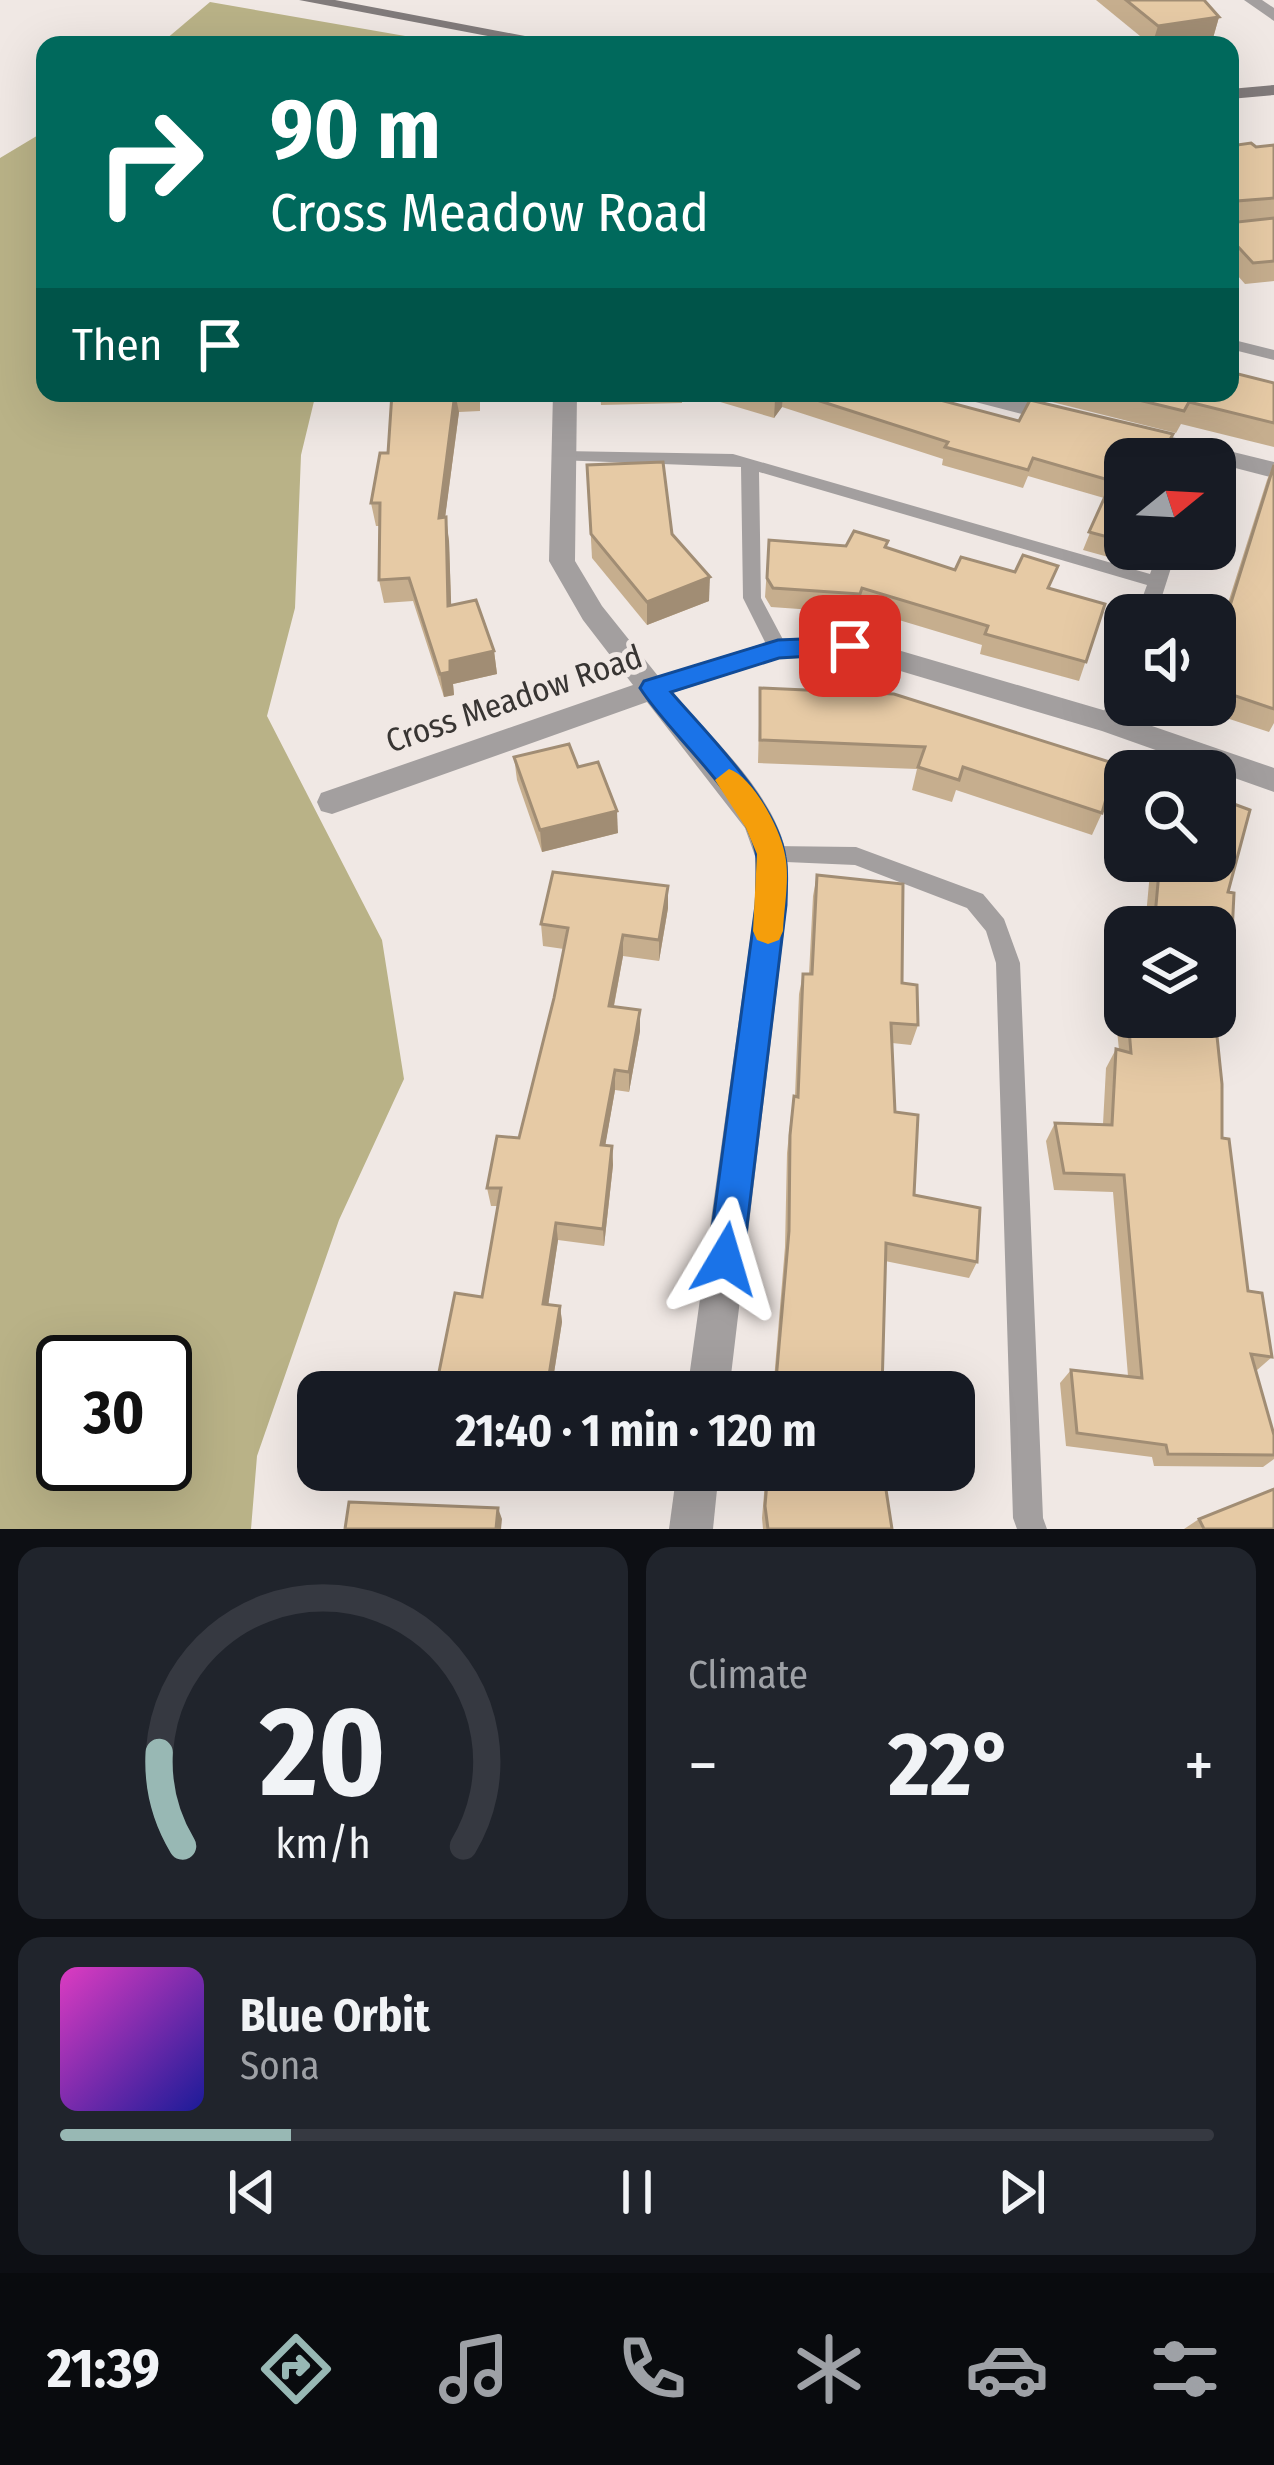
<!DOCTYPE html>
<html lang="en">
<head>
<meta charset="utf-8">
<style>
  body { margin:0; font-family:"Fira Sans Condensed",sans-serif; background:#20242c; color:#f1f3f6; height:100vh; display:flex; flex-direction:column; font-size:45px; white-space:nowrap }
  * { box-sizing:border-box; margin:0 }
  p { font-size:39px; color:#9ea1a6 }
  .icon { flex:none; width:66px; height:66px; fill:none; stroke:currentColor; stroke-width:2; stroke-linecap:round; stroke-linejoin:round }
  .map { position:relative; height:1529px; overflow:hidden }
  .sheet { display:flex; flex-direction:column; gap:18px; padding:18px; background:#0d0f14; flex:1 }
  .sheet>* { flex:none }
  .top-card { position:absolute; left:36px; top:36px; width:1203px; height:366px; border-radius:24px; box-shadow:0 12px 48px #0002; background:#00695c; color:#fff; overflow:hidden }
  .needle { width:78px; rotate:72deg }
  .buttons { position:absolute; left:1104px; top:438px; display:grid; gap:24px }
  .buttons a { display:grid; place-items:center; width:132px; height:132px; border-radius:24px; background:#171b24; box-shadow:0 12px 48px #0002; font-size:60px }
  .speed { position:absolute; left:36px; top:1335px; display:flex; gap:24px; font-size:60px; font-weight:700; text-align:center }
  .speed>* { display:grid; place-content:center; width:156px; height:156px; border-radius:50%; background:#171b24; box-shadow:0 12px 48px #0002; line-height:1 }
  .speed .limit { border:6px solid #111; border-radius:18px; background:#fff; color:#111 }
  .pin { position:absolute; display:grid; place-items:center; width:102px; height:102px; color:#fff; margin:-51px; border-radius:24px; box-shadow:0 6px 18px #0006 }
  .me { position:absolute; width:132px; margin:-66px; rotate:7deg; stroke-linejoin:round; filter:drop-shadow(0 0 9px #0008) }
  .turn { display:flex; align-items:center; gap:42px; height:252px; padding:0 36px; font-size:54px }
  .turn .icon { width:156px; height:156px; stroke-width:2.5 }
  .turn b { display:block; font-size:84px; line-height:102px }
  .then { display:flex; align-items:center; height:114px; padding:0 36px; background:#0003; gap:24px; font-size:45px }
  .big { font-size:90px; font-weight:700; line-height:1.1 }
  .sheet .tile { flex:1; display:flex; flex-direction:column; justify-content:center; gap:18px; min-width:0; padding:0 42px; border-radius:24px; background:#20242c }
  .sheet .dial { align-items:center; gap:0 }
  .dial svg { height:312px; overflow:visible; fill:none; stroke:#363941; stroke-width:7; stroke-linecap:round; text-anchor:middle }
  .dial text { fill:#f1f3f6; stroke:none }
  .song { display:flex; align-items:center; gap:36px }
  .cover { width:144px; height:144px; border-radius:18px; background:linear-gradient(135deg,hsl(310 70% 55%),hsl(240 70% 35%)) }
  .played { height:12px; border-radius:6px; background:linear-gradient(90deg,#98b8b4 20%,#363941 20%) }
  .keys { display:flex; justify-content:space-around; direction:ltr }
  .heat { display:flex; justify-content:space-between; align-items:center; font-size:66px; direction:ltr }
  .sheet .tiles { flex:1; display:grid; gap:18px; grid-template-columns:1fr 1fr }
  .tile:last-child { grid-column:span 2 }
  .trip { position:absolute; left:297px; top:1371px; width:678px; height:120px; border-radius:24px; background:#171b24; box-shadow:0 12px 48px #0002; font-weight:700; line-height:120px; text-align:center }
  .menu { display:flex; height:192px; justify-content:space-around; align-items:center; background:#090b0e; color:#9ea1a6 }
  .menu .icon { width:84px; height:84px }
  .menu .active { color:#98b8b4 }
  .menu b { font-size:54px; color:#f1f3f6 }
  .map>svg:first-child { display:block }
</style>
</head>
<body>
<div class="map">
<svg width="1274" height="1529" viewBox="0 0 1274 1529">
  <rect width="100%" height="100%" fill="#f0e8e4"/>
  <g fill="#b9b287" fill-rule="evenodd">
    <path d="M 210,2 L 457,45 L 159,45 Z"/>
    <path d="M 45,131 L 45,393 L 316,393 L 301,455 L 295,608 L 267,716 L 382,940 L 404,1079 L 339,1220 L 257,1456 L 251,1529 L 0,1529 L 0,158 ZM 63,1362 L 165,1362 L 165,1464 L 63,1464 Z"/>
  </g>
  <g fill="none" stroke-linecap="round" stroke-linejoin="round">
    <g fill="#a39f9f" fill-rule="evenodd">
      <path d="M 1230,339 L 1274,350 L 1274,360 L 1230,349 Z"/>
      <path d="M 563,451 L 733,454 L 1150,574 L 1159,549 L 1177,549 L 1156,615 L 1136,615 L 1147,585 L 759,472 L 761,598 L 788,649 L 778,656 L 771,654 L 743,598 L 741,467 L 557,460 L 557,452 Z"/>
      <path d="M 1125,671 C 1125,692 1131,720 1110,731 L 1103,728 L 1100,723 L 1115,678 Z"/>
      <path d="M 771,846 L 856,847 L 983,894 L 1004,919 L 1020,963 L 1043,1518 L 1047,1529 L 1017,1529 L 1013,1518 L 996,963 L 986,931 L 967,908 L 855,865 L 763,861 L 760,855 L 763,849 Z"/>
    </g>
    <g fill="#a39f9f" fill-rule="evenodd">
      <path d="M 1244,0 L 1262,0 L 1274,8 L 1274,21 Z"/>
      <path d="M 553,393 L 577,393 L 575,561 L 602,606 L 658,676 L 778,639 L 850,636 L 1120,715 L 1274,768 L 1274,792 L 1102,731 L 850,656 L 778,659 L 672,693 C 712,738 776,795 787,857 C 789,873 788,889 787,905 L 729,1392 L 687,1392 L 755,905 L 755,856 L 745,828 L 647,702 L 332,814 L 321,811 L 317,802 L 321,793 L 633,685 L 583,620 L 549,561 Z"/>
      <path d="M 956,393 L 995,393 L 1069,412 L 1073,417 L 1061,424 L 960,398 Z"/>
      <path d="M 1131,427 L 1274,462 L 1274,478 L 1123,439 L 1119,434 Z"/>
      <path d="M 677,1470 L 719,1470 L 713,1529 L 669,1529 Z"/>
    </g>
    <g fill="#817b7b" fill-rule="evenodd">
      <path d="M 299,0 L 335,0 L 572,45 L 535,45 Z"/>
      <path d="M 1274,85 L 1274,95 L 1230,99 L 1230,89 Z"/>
    </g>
  </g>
  <g fill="#c6ae8e">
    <path d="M 1096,0 L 1204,0 L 1219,17 L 1213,38 L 1151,45 Z"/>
    <path d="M 1274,145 L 1274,281 L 1245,284 L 1230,267 L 1230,146 L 1256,147 Z"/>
    <path d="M 1274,383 L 1274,447 L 1181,424 L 1176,433 L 1036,398 L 1038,393 L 1230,393 Z"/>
    <path d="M 392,393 L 480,393 L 480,411 L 459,412 L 445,517 L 449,541 L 451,605 L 494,651 L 497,674 L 453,684 L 454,695 L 444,697 L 413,601 L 384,603 L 379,580 L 380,526 L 376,526 L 371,503 L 388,453 Z"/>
    <path d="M 600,393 L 682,393 L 682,403 L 601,405 Z"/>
    <path d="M 690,393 L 914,393 L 1019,421 L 1173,434 L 1163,459 L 1125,459 L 1125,534 L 1112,558 L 1083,550 L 1104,498 L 1028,476 L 1023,488 L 942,465 L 943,459 L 782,407 L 774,418 Z"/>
    <path d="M 1274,463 L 1274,723 L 1269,732 L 1202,710 L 1204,705 L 1215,705 L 1215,671 L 1222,649 L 1215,647 L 1215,644 L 1267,480 Z"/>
    <path d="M 587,465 L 709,601 L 647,625 L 592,558 Z"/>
    <path d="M 769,540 L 886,548 L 955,570 L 1050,588 L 1105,604 L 1079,681 L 980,654 L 982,645 L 859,608 L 856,613 L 771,607 L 765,597 Z"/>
    <path d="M 760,688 L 894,694 L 1102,813 L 1092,835 L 956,790 L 952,802 L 912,790 L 917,769 L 758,763 Z"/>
    <path d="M 514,757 L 578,767 L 618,833 L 542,852 L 517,780 Z"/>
    <path d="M 1151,861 L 1215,861 L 1228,892 L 1232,934 L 1220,954 L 1224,986 L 1215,1000 L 1215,927 L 1145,927 Z"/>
    <path d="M 817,875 L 902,983 L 918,1025 L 911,1045 L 892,1043 L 895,1112 L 914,1195 L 977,1262 L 969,1278 L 885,1261 L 881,1392 L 773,1392 L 785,1247 L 787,1153 L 791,1115 L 795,1096 L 799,994 L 803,974 L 809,974 L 813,896 Z"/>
    <path d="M 668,886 L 668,908 L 659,961 L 623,956 L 614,1006 L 640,1031 L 629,1092 L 615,1090 L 605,1146 L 612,1146 L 613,1165 L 604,1246 L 558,1240 L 548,1305 L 560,1306 L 562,1322 L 551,1392 L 435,1392 L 482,1297 L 497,1206 L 491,1206 L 487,1188 L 519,1138 L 554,998 L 564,949 L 543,946 L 541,924 Z"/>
    <path d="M 1119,930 L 1125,931 L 1125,1017 L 1215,1017 L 1222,1138 L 1248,1291 L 1272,1357 L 1256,1371 L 1274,1435 L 1274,1459 L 1263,1467 L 1154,1466 L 1152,1457 L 1066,1446 L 1060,1383 L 1071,1370 L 1128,1376 L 1113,1192 L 1054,1190 L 1046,1141 L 1055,1123 L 1103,1124 L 1106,1068 L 1116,1049 L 1119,1050 L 1109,950 Z"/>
    <path d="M 766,1470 L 883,1470 L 892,1529 L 763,1529 L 762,1518 Z"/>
    <path d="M 1199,1519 L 1274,1529 L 1184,1529 Z"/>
  </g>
  <g fill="#a18d74">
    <path d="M 1219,17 L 1213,38 L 1152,45 L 1158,26 Z"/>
    <path d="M 455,393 L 459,412 L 442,541 L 439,518 Z"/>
    <path d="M 781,393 L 783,393 L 782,407 L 774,418 L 775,400 Z"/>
    <path d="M 446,517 L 449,541 L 452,629 L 448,606 Z"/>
    <path d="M 710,577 L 709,601 L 647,625 L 647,602 Z"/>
    <path d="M 494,651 L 497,674 L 453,684 L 454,695 L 444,697 L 440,674 L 450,661 Z"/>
    <path d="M 617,811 L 618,833 L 542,852 L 540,830 Z"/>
    <path d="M 668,886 L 668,908 L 659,961 L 659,940 Z"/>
    <path d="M 623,935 L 623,956 L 610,1026 L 609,1006 Z"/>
    <path d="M 640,1010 L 640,1031 L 629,1092 L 629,1072 Z"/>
    <path d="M 615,1070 L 615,1090 L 602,1164 L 601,1145 Z"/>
    <path d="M 612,1146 L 613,1165 L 604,1246 L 603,1229 Z"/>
    <path d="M 556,1223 L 558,1240 L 546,1320 L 543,1304 Z"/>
    <path d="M 560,1306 L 562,1322 L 551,1392 L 547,1392 Z"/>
    <path d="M 498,1508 L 502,1519 L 501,1529 L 496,1529 Z"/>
  </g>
  <g fill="#e6caa5" stroke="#a18d74" stroke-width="3">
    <path d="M 1126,0 L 1204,0 L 1219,17 L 1158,26 Z"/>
    <path d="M 1251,143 L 1256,147 L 1274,145 L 1274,198 L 1237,201 L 1233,217 L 1238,222 L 1274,218 L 1274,261 L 1253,263 L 1230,238 L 1230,146 Z"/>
    <path d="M 1230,372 L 1274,383 L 1274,423 L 1189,402 L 1184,411 L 1110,393 L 1230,393 Z"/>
    <path d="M 392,393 L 455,393 L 439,518 L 446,517 L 448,606 L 476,600 L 494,651 L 450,661 L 450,672 L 440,674 L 409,578 L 379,580 L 380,503 L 371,503 L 380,453 L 388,453 Z"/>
    <path d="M 751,393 L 781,393 L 775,400 Z"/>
    <path d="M 795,393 L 914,393 L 1019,421 L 1030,400 L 1173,434 L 1160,459 L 1125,459 L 1125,528 L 1119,540 L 1089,532 L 1112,481 L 1033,458 L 1028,470 L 945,447 L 948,442 Z"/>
    <path d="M 663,462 L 672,534 L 710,577 L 647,602 L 591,534 L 587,465 Z"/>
    <path d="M 1274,465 L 1274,709 L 1215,689 L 1215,680 L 1232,627 L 1224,625 Z"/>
    <path d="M 854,531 L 888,541 L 885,547 L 955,570 L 961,557 L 1015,572 L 1023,555 L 1058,566 L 1048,588 L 1105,604 L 1086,662 L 985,634 L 988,626 L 862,588 L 860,594 L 773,588 L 767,578 L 769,540 L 846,546 Z"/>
    <path d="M 760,688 L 894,694 L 1116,764 L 1102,813 L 963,767 L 959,780 L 918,767 L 925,747 L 760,740 Z"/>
    <path d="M 569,744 L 578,767 L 598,762 L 617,811 L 540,830 L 514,757 Z"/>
    <path d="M 1215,797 L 1250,810 L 1228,892 L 1234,893 L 1232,934 L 1217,931 L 1224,986 L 1215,985 L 1215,927 L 1154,927 L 1160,861 L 1215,861 Z"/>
    <path d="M 553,872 L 668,886 L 659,940 L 623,935 L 609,1006 L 640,1010 L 629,1072 L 615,1070 L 601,1145 L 612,1146 L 603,1229 L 556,1223 L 543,1304 L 560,1306 L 547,1388 L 526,1385 L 525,1392 L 435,1392 L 455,1293 L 482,1297 L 501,1188 L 487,1188 L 497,1136 L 519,1138 L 554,998 L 568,928 L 541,924 Z"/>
    <path d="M 817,875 L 903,884 L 902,983 L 917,985 L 918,1025 L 891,1023 L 895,1112 L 918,1115 L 914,1195 L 980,1208 L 977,1262 L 886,1243 L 882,1390 L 874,1392 L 775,1392 L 789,1231 L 790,1135 L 794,1096 L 798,1097 L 803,974 L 812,974 Z"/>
    <path d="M 1119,930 L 1125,931 L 1125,992 Z"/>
    <path d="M 1128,1017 L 1215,1017 L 1222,1084 L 1222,1138 L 1229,1139 L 1248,1291 L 1262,1293 L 1272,1357 L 1251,1354 L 1274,1435 L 1274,1455 L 1168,1454 L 1166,1445 L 1077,1433 L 1071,1370 L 1142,1378 L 1124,1175 L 1064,1173 L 1055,1123 L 1112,1125 L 1116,1049 L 1131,1053 Z"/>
    <path d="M 768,1470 L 883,1470 L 892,1529 L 768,1529 L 765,1506 Z"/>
    <path d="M 1274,1489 L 1274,1529 L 1204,1529 L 1199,1519 Z"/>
    <path d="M 349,1502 L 498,1508 L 496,1529 L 345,1529 Z"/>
  </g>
  <path fill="#1a73e8" stroke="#114b97" stroke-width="3" d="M 850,637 L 859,640 L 863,646 L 859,653 L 779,658 L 671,692 C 707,734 777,802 785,857 C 788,873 786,890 786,905 L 743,1259 L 738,1272 L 725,1277 L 713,1272 L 708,1259 L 756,905 C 757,890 758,873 757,858 C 750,800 671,737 640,688 L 644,681 L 778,640 Z"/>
  <path fill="#f59e0b" d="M 729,769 C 753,777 781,830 785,855 C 790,878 784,907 783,931 L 779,940 L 768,944 L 757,940 L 753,931 L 757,854 L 746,828 L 715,780 Z"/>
  <g text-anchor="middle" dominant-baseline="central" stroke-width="10" stroke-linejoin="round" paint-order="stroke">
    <g font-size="33" fill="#383533" stroke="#f0e8e4">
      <text transform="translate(514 699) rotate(-19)">Cross Meadow Road</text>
    </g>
  </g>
</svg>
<div class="buttons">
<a><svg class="needle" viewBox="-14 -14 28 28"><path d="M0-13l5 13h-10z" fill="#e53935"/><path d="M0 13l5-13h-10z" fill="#9ea1a6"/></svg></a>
<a><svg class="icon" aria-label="sound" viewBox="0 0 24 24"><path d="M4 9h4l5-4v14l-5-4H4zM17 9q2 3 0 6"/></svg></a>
<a><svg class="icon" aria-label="search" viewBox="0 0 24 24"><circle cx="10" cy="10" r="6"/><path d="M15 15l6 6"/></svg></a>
<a><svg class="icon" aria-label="layers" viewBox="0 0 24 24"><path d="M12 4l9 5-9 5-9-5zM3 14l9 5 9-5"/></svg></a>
</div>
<div class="speed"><div class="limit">30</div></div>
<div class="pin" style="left:850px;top:646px;background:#d93025"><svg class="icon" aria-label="arrive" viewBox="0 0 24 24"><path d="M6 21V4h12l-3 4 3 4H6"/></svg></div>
<svg class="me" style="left:725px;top:1259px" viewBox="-20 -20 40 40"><path d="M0-17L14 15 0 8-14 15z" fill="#1a73e8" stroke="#fff" stroke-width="4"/></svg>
<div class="trip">21:40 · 1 min · 120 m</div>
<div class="top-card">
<div class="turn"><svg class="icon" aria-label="right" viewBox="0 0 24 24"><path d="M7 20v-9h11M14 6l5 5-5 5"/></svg><div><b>90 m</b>Cross Meadow Road</div></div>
<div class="then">Then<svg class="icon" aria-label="arrive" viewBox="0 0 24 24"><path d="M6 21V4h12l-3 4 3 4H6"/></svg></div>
</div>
</div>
<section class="sheet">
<div class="tiles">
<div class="tile dial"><svg viewBox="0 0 100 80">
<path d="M14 69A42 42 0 1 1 86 69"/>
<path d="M14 69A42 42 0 0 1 8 45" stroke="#98b8b4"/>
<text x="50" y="56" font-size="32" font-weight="700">20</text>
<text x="50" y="72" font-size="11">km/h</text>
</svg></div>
<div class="tile"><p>Climate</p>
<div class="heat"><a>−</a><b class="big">22°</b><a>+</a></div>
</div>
<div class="tile">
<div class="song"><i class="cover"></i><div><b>Blue Orbit</b><p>Sona</p></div></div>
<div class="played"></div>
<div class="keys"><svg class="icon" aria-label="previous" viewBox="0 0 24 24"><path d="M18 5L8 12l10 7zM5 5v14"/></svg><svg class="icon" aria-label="pause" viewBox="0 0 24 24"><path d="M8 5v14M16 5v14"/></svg><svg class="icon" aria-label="next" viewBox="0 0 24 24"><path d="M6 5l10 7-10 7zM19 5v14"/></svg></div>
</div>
</div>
</section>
<nav class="menu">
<b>21:39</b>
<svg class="icon active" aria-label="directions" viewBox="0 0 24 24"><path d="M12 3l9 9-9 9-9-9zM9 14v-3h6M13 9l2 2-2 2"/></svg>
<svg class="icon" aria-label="music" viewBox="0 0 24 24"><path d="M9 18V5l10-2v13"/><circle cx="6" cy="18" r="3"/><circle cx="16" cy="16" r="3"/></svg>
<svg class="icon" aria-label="phone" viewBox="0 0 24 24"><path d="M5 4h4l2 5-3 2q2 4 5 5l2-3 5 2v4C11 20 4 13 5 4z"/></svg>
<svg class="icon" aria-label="climate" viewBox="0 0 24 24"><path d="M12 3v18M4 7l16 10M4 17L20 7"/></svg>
<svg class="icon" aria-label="car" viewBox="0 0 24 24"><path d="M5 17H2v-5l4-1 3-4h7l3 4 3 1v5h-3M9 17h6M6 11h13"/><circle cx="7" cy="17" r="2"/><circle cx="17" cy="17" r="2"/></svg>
<svg class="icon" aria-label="filters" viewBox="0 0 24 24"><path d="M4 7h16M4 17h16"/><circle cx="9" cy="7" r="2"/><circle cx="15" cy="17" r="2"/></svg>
</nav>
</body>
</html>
